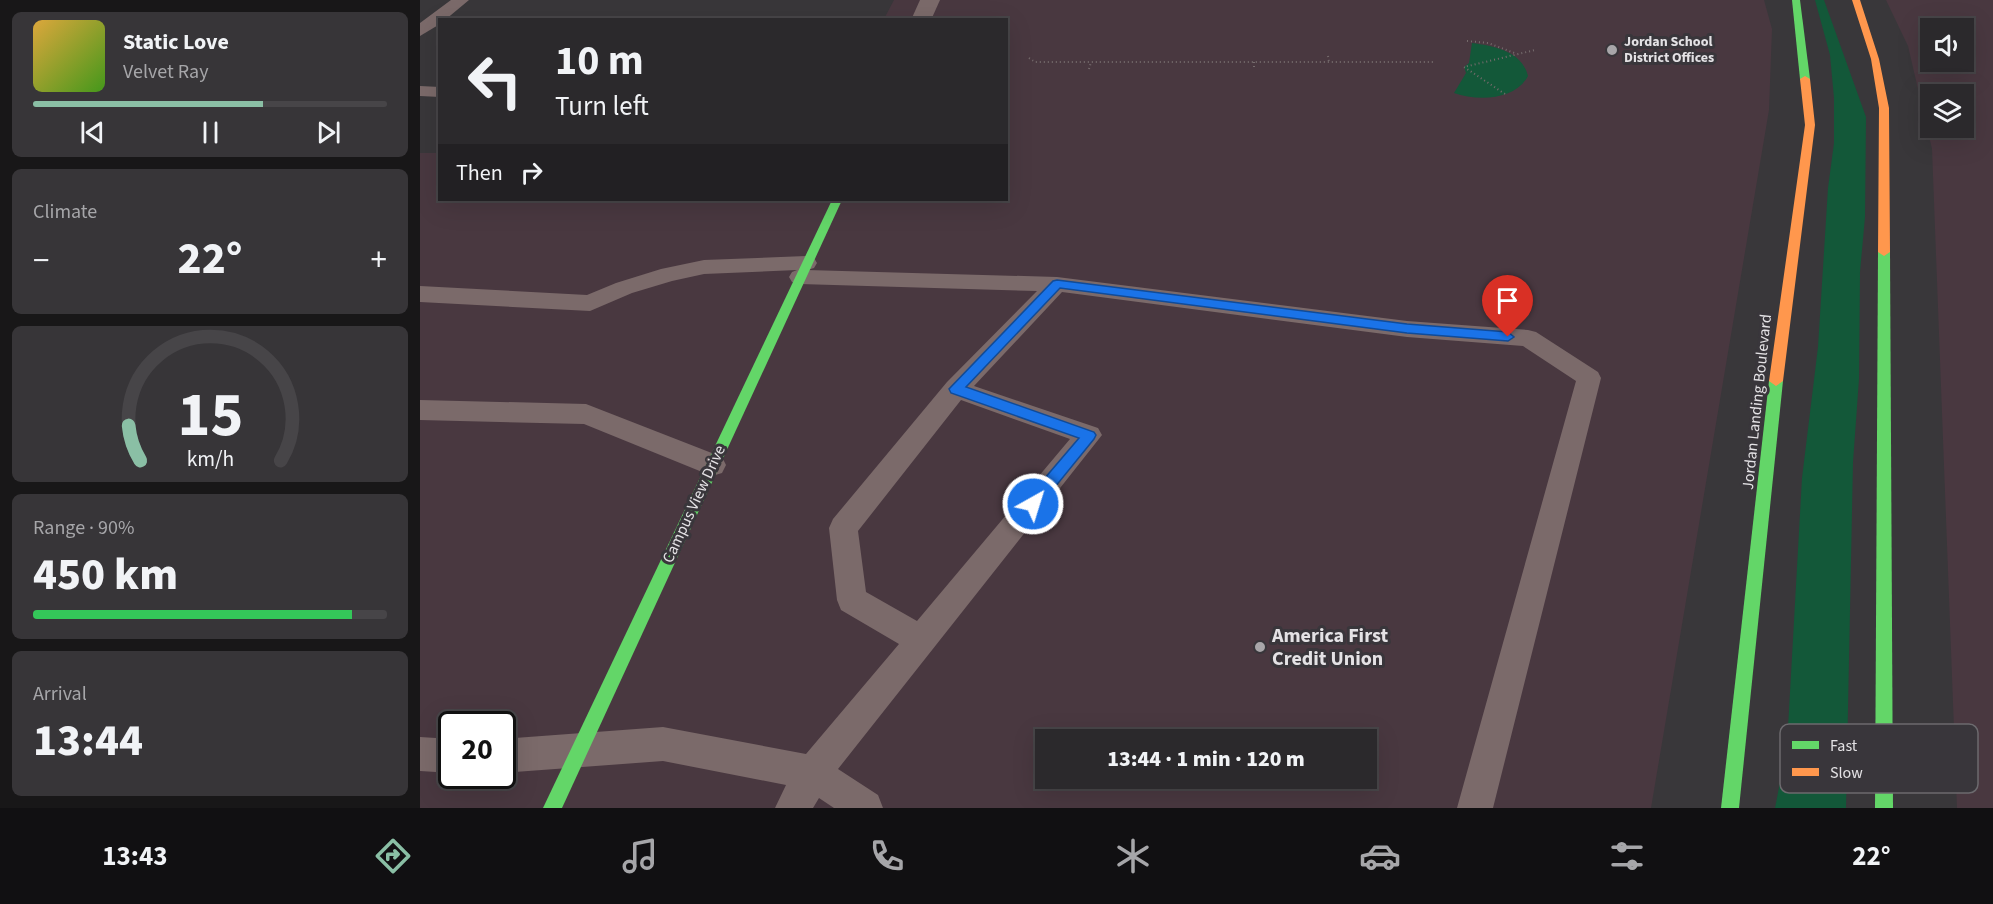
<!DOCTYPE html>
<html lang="en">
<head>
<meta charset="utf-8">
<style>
  body { margin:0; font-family:"Source Sans 3",sans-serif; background:#373538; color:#f1f3f6; height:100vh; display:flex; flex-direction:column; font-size:22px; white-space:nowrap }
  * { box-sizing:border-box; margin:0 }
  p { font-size:20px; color:#a6a6a9 }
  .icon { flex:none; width:33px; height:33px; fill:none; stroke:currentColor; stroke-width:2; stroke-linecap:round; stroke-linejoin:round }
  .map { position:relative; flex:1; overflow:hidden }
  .panel { display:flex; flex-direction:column; gap:12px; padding:12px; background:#181718; width:420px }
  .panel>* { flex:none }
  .banner { position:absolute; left:18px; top:18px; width:570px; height:183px; border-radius:0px; box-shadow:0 6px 24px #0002,0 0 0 2px #474548; background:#2b292c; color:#f1f3f6; overflow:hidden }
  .buttons { position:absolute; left:1500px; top:18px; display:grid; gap:12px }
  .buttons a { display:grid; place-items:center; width:54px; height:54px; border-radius:0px; background:#2b292c; box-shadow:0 6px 24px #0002,0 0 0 2px #474548; font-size:30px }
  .speed { position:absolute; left:18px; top:711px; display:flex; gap:12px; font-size:30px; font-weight:700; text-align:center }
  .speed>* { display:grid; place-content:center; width:78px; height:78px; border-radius:50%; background:#2b292c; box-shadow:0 6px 24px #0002,0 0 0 2px #474548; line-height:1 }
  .speed .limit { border:3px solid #111; border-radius:9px; background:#fff; color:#111 }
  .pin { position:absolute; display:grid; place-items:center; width:51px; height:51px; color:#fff; margin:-62px -26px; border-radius:50% 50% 50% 0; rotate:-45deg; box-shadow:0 0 6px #0007 }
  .pin .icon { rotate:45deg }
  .me { position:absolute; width:66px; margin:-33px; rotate:39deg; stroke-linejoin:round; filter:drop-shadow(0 0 4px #0008) }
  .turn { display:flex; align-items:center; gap:21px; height:126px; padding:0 18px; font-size:27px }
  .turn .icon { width:78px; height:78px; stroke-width:2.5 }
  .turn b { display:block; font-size:42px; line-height:51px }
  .then { display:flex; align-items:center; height:57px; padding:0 18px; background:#0003; gap:12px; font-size:22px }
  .big { font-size:45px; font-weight:800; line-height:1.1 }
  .panel .widget { flex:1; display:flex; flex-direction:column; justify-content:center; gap:9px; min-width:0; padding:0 21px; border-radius:9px; background:#373538 }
  .panel .dial { align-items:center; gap:0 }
  .dial svg { height:156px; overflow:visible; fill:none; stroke:#474548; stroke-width:7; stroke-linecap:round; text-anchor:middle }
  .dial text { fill:#f1f3f6; stroke:none }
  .song { display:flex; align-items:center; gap:18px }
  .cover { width:72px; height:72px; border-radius:9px; background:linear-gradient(135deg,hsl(40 70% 55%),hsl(100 70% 35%)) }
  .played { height:6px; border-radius:3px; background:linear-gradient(90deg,#8abfa5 65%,#474548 65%) }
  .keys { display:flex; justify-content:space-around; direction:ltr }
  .heat { display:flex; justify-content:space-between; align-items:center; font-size:33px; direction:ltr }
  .charge { height:9px; border-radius:4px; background:linear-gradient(90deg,#34c759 90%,#474548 0) }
  .trip { position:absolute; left:615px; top:729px; width:342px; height:60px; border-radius:0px; background:#2b292c; box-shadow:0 6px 24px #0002,0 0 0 2px #474548; font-weight:800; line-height:60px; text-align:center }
  .dock { display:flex; height:96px; justify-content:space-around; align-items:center; background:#111012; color:#a6a6a9 }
  .dock .icon { width:42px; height:42px }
  .dock .on { color:#8abfa5 }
  .dock b { font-size:27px; color:#f1f3f6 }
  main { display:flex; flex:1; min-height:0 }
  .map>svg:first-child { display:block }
</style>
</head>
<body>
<main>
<section class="panel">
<div class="widget">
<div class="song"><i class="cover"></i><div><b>Static Love</b><p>Velvet Ray</p></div></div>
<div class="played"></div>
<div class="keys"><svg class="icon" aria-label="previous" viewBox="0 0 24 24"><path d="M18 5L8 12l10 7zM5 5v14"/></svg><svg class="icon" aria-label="pause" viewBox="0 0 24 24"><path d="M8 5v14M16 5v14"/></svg><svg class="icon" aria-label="next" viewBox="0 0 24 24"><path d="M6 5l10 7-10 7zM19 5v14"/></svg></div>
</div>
<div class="widget"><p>Climate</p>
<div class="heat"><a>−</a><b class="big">22°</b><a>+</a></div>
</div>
<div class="widget dial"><svg viewBox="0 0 100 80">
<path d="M14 69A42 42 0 1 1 86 69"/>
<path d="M14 69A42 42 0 0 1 8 51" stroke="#8abfa5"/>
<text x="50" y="56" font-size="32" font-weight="700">15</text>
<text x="50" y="72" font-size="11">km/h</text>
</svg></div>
<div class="widget"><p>Range · 90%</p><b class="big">450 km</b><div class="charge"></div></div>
<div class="widget"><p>Arrival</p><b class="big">13:44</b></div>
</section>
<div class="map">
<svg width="1573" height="808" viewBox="0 0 1573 808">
  <rect width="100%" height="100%" fill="#39373a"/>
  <g fill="#493840" fill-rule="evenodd">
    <path d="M 474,0 L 1344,0 L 1352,29 L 1349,110 L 1231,808 L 0,808 L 0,153 L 19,153 L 20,200 L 586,200 L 586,20 L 464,19 ZM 32,724 L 82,724 L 82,776 L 32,776 ZM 626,740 L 946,740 L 946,778 L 626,778 Z"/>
    <path d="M 1466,0 L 1573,0 L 1573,808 L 1537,808 L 1512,149 L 1488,46 ZM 1510,28 L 1544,28 L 1544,62 L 1510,62 ZM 1510,94 L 1544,94 L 1544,128 L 1510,128 Z"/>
  </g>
  <g fill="#135839">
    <path d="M 1395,0 L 1404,0 L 1446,117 L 1445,217 L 1440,272 L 1439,379 L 1433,462 L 1426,808 L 1355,808 L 1367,746 L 1382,478 L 1398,347 L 1408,188 L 1414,143 L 1414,98 L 1410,55 Z"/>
    <path d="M 1052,43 C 1074,46 1102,51 1108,76 C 1095,101 1057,101 1034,93 L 1046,73 L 1044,67 L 1049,63 Z"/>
  </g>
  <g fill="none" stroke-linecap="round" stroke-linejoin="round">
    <g stroke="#766c6d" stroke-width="2" stroke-dasharray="1 3" stroke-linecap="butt">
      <path d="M 1047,41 L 1068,43 L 1097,54"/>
      <path d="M 908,56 L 909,62"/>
      <path d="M 609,58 L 615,62 L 1015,62"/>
      <path d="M 834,62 L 834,69"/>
      <path d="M 669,69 L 671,62"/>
      <path d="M 1085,94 L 1044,67 L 1115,50"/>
    </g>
    <g fill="#7b6a6a" fill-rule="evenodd">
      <path d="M 31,0 L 49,0 L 25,20 L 20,20 L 20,24 L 0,36 L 0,23 Z"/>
      <path d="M 0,86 L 20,87 L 20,97 L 0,96 Z"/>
      <path d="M 386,256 L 394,258 L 397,263 L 394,268 L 387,270 L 637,277 L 987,321 L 1108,330 L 1116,332 L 1178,372 L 1181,378 L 1073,808 L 1037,808 L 1156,381 L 1103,346 L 987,337 L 642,292 L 554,386 L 678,428 L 682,435 L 418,769 L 458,795 L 463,808 L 414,808 L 399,798 L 393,808 L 355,808 L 366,785 L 243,761 L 82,773 L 82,739 L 243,727 L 386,754 L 479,644 L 421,610 L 417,600 L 409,528 L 413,519 L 527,382 L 617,291 L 380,284 L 372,282 L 369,277 L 372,272 L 377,270 L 284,274 L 252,281 L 212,293 L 170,311 L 0,302 L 0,286 L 167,295 L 196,283 L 241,269 L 284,260 ZM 541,400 L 650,439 L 497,621 L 446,592 L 438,531 Z"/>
      <path d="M 0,400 L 166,404 L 302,457 L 306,465 L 302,473 L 292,476 L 164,424 L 0,420 Z"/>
      <path d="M 0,737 L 32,739 L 32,773 L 0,771 Z"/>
    </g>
    <path fill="#7b6a6a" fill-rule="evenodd" d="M 500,0 L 520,0 L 511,20 L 491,20 Z"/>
    <g fill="#63d668" fill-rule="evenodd">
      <path d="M 1372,0 L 1380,0 L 1390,79 L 1385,82 L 1380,79 Z"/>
      <path d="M 412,200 L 422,200 L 142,808 L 123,808 Z"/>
      <path d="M 1464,248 L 1470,252 L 1473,808 L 1455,808 L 1458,252 Z"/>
      <path d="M 1356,376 L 1363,381 L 1319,808 L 1301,808 L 1349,381 Z"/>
    </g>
    <g fill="#ff974d" fill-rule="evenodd">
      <path d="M 1432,0 L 1440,0 L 1459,59 L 1469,108 L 1470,252 L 1464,256 L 1458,252 L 1459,108 L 1451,59 Z"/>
      <path d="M 1385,76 L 1390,79 L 1395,125 L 1363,381 L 1356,386 L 1349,381 L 1385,125 L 1380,79 Z"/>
    </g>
  </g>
  <path fill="#1a73e8" stroke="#114b97" stroke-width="1.5" d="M 637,280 L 987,324 L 1088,332 L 1094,337 L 1088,341 L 987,333 L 640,288 L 546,387 L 674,432 L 676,435 L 674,439 L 618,508 L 613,510 L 607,508 L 605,504 L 607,499 L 659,438 L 531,393 L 529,389 L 633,281 Z"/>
  <g fill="#a8a6a9" stroke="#39363b" stroke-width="2">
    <circle cx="1192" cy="50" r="6"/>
    <circle cx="840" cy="647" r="6"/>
  </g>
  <g text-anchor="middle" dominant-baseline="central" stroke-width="6" stroke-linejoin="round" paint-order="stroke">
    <g font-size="14" font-weight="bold" fill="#e4e2e5" stroke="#39363b" text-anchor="start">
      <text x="1204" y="42">Jordan School<tspan x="1204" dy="16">District Offices</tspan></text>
    </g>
    <g font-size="16" fill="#e4e2e5" stroke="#39363b">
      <text transform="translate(1337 402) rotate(-84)">Jordan Landing Boulevard</text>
      <text transform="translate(274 504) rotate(-65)">Campus View Drive</text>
    </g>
    <g font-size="20" font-weight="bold" fill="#e4e2e5" stroke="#39363b" text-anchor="start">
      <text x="852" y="636">America First<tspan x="852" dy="23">Credit Union</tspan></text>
    </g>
  </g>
  <rect x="1360" y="724" width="198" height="69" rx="9" fill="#39363b" stroke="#6c6a6e" stroke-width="1.5"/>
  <rect x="1372" y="741" width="27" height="8" fill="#63d668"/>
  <rect x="1372" y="768" width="27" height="8" fill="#ff974d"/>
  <g font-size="16" fill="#e4e2e5">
    <text x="1410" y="751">Fast</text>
    <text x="1410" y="778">Slow</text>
  </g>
</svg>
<div class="buttons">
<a><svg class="icon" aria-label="sound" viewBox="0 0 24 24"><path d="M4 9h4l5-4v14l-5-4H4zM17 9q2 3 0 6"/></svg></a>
<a><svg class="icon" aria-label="layers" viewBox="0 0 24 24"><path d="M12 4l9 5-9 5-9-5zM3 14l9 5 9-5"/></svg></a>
</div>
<div class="speed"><div class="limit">20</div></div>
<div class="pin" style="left:1088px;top:337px;background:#d93025"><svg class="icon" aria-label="arrive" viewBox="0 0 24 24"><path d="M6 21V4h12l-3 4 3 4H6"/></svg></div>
<svg class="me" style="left:613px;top:504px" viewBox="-20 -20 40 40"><circle r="17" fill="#1a73e8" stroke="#fff" stroke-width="3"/><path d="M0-11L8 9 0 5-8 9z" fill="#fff"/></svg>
<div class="trip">13:44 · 1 min · 120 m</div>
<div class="banner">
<div class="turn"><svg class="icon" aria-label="left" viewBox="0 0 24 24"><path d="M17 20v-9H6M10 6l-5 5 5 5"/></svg><div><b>10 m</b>Turn left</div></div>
<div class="then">Then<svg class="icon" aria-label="right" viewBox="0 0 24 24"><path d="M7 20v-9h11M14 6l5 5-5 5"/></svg></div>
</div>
</div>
</main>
<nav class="dock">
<b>13:43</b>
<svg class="icon on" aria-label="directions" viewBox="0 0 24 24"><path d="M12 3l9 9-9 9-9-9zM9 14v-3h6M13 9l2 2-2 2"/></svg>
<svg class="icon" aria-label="music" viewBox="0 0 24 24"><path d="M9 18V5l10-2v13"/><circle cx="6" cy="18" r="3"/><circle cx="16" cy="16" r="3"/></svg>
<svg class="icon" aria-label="phone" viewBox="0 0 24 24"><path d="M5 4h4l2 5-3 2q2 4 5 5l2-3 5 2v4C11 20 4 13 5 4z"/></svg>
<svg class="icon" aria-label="climate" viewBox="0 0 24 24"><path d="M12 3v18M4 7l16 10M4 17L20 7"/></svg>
<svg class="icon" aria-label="car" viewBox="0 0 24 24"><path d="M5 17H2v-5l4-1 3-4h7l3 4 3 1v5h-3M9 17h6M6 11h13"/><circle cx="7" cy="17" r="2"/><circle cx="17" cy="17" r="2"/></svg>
<svg class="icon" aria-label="filters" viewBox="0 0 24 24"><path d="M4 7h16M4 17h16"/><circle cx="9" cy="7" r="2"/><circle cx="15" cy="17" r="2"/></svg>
<b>22°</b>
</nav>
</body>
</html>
